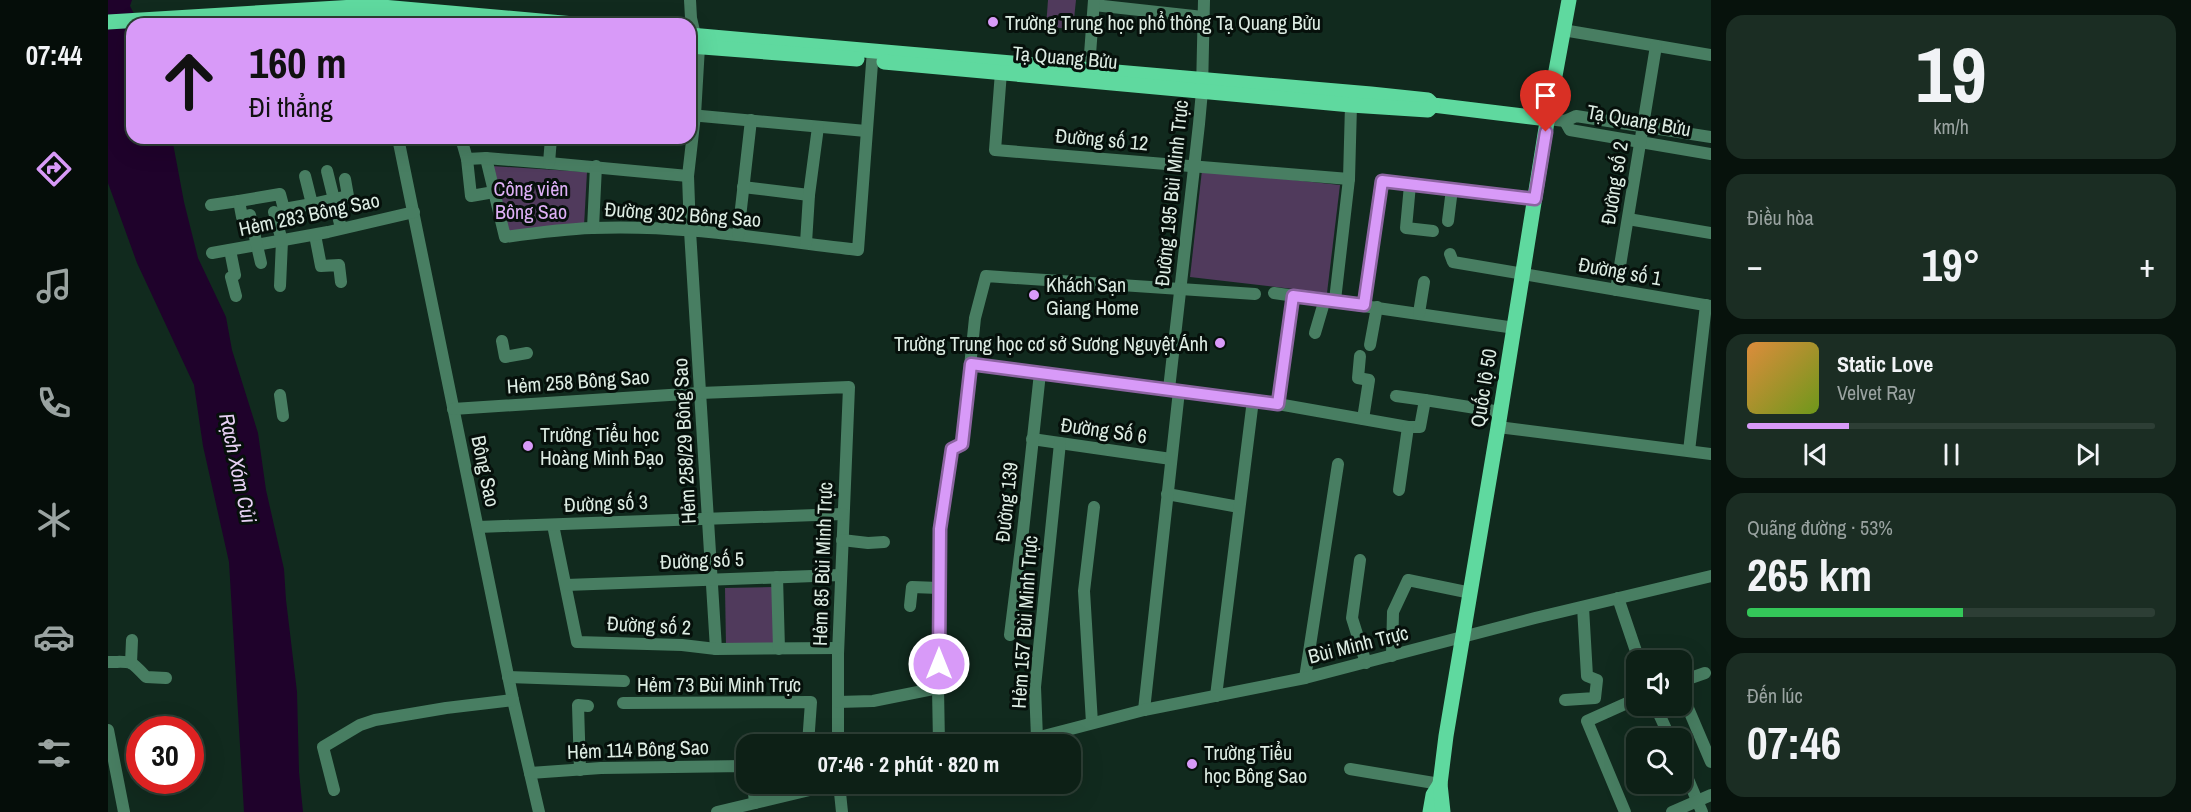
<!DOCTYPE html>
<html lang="vi">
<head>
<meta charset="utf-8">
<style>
  body { margin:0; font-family:"Archivo Narrow",sans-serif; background:#1b2d23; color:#f1f3f6; height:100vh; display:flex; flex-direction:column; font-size:22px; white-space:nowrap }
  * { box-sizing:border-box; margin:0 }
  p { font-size:20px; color:#9aa3a1 }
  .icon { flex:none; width:33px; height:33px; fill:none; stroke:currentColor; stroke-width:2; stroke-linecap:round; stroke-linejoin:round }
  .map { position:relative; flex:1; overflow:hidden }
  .details { display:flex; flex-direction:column; gap:15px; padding:15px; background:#07120c; width:480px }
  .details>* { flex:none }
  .hud { position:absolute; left:18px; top:18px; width:570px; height:126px; border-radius:18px; box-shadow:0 6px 24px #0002,0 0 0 2px #2d3e35; background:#d89af8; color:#111; overflow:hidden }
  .fabs { position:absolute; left:1518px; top:650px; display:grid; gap:12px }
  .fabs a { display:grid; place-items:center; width:66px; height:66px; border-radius:12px; background:#0d2016; box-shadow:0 6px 24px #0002,0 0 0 2px #2d3e35; font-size:30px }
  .speed { position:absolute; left:18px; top:716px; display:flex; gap:12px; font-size:30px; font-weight:700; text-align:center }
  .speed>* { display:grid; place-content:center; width:78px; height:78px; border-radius:50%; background:#0d2016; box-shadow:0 6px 24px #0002,0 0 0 2px #2d3e35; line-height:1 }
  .speed .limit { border:9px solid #d22; background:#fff; color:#111 }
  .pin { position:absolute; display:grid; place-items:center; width:51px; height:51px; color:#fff; margin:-62px -26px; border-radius:50% 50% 50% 0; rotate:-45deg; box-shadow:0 0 6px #0007 }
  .pin .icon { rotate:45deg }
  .me { position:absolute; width:66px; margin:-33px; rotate:0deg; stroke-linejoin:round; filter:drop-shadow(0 0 4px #0008) }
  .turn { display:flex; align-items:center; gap:21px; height:126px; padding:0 24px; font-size:27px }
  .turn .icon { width:78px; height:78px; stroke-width:2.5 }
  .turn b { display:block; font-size:42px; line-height:51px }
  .big { font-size:45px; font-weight:700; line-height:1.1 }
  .details .widget { flex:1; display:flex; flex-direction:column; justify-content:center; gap:9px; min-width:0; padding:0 21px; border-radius:18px; background:#1b2d23 }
  .details .dial { align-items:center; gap:0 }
  .dial b { font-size:78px; line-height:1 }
  .song { display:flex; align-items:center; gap:18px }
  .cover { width:72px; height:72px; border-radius:9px; background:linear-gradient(135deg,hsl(30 70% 55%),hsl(80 70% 35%)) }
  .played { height:6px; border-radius:3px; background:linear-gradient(90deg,#d89af8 25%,#2d3e35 25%) }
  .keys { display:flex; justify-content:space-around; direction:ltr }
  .heat { display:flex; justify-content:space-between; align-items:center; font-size:33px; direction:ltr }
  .charge { height:9px; border-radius:4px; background:linear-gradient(90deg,#34c759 53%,#2d3e35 0) }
  .trip { position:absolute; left:628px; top:734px; width:345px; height:60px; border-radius:18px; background:#0d2016; box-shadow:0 6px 24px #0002,0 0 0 2px #2d3e35; font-weight:700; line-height:60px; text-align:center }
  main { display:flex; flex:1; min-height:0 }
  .tab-bar { display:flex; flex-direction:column; width:108px; justify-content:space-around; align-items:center; background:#050d09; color:#9aa3a1 }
  .tab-bar .icon { width:42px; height:42px }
  .tab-bar .on { color:#d89af8 }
  .tab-bar b { font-size:27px; color:#f1f3f6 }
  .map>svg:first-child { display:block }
</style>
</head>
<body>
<main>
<nav class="tab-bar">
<b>07:44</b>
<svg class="icon on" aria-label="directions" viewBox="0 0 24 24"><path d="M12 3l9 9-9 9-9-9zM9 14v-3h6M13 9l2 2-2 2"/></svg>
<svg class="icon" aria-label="music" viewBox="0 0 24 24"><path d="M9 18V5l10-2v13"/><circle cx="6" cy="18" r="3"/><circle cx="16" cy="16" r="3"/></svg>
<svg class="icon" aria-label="phone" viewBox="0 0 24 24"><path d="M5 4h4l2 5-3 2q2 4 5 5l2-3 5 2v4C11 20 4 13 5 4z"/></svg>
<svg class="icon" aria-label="climate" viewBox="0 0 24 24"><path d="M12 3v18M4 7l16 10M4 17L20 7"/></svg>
<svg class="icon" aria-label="car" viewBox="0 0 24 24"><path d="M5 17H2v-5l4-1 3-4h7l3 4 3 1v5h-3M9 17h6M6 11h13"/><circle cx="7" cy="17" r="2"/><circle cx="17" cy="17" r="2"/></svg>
<svg class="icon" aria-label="filters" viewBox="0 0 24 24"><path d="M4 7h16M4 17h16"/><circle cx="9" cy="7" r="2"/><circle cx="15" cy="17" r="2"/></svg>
</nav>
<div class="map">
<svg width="1603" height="812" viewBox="0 0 1603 812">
  <rect width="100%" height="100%" fill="#112a1e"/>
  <g fill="#503a5c">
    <path d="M 940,0 L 968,0 L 965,29 L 938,27 Z"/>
    <path d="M 383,166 L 479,172 L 476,226 L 398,232 Z"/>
    <path d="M 1094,170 L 1232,185 L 1219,293 L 1082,277 Z"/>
    <path d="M 665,587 L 667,644 L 618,646 L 617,588 Z"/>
  </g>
  <path fill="#1f022b" d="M 0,0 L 24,0 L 22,6 L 31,24 L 24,24 L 24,138 L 64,138 L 76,202 L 90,258 L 118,317 L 124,350 L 150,433 L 158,490 L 176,569 L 178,600 L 189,692 L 191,772 L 195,812 L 136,812 L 121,562 L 95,446 L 86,385 L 29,263 L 0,183 Z"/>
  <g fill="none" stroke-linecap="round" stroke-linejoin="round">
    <g stroke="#487e62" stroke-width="12">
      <path d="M 582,0 L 583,18 L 587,35"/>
      <path d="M 986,5 L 1095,17"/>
      <path d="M 1455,30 L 1603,55"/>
      <path d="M 591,47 L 587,115 L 580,176 L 582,231 L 608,649"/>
      <path d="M 981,68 L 986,0"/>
      <path d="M 893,72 L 887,150 L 1241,179"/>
      <path d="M 582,115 L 758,131"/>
      <path d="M 1440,119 L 1457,121 L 1468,116 L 1603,137"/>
      <path d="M 1457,121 L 1462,130 L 1603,154"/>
      <path d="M 290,138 L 405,700 L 431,812"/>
      <path d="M 353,138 L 359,159 L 363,196 L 386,192"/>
      <path d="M 378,158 L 397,237 C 426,233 455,229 484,228 C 573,224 662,240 750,250 L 765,50"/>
      <path d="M 359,159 L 378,158 L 441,163 L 580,176"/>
      <path d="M 441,163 L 443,138"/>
      <path d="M 219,171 L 233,228"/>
      <path d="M 197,176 L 204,204 L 240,196 L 237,179"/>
      <path d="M 1302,185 L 1298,228 L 1325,231"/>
      <path d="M 635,187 L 701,195"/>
      <path d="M 103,205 L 131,201"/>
      <path d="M 166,212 L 174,241 L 172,286"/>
      <path d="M 1520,219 L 1603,233"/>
      <path d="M 1340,221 L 1344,189"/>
      <path d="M 485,228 L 488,166"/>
      <path d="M 207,235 L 213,266 L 231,265 L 233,282"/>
      <path d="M 630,235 L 643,120"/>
      <path d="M 698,243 L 701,195 L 710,127"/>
      <path d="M 122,250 L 127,275 L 123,277 L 128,296"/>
      <path d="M 104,253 L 220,232 L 306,212"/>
      <path d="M 1342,254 L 1345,262 L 1603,306"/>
      <path d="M 153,263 L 142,215 L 134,217 L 131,201 L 172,194 L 176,209 L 204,204"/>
      <path d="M 1508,290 L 1548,46"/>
      <path d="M 1166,293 L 1407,328"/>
      <path d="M 1227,300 L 1241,179 L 1243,105"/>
      <path d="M 1256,305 L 1273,181 L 1427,199"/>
      <path d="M 1311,313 L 1316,282"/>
      <path d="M 1207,333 L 1217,299"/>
      <path d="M 394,341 L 397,357 L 419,353"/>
      <path d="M 1262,345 L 1269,307"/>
      <path d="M 1252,356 L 1250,378 L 1261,380 L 1255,419"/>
      <path d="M 863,364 L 1153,401 L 1300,427 L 1312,427 L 1317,400 L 1393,412"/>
      <path d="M 1061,389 L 1091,124 L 1094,91 L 1096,0"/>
      <path d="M 172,395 L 175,416"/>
      <path d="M 1288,396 L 1317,400"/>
      <path d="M 1170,404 L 1185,295"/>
      <path d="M 345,409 L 592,393 L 741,387 L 730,654 L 730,744"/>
      <path d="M 1390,427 L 1603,454"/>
      <path d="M 924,439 L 1063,459"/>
      <path d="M 1581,451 L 1598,305"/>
      <path d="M 1291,490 L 1300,427"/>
      <path d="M 1059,494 L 1131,507"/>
      <path d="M 445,525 L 469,642 L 574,645 L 608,649 L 730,648"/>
      <path d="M 370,527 L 735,514"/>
      <path d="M 734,540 L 760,543 L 776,542"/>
      <path d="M 1252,560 L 1244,618 L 1258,663"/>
      <path d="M 669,577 L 671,649"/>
      <path d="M 458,585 L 733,575"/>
      <path d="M 1510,598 L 1531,660"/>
      <path d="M 802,606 L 804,587 L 831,588"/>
      <path d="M 902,635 L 915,531 L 932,373"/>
      <path d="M 1284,656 L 1285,612 L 1300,580 L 1363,593"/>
      <path d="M 0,662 C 25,662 21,659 38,677 L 58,678"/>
      <path d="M 23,663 L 24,640"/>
      <path d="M 400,677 L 516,681"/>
      <path d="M 1197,678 L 1230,464"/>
      <path d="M 1574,681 L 1597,673"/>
      <path d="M 1574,694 L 1603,762"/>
      <path d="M 1108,696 L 1145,400"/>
      <path d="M 1457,700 L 1487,698 L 1489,680 L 1479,676 L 1475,607"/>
      <path d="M 730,702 L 765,701 L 830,688"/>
      <path d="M 515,703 L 703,702 L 700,744"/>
      <path d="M 1547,705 L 1562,738"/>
      <path d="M 1036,710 L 1071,391"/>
      <path d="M 984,723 L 976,591 L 986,507"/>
      <path d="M 0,730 L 16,812"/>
      <path d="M 929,738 L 927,687 L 952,443"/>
      <path d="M 831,744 L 830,688 L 832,529 L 844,449 L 854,444 L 867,318 L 878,276 L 1147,294"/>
      <path d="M 905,744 L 1036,710 L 1197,678 L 1427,618 L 1603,576"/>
      <path d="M 1574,765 L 1594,812"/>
      <path d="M 1242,769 L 1332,784"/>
      <path d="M 472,770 L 470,705 L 480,706"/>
      <path d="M 422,773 L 493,768 L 637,766 L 639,767"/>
      <path d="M 645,783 L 647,803"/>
      <path d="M 226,790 L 215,747 L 252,725 L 267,720 L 338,708 L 405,700"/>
      <path d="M 609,812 L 731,783 L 734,812"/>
      <path d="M 1517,812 L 1479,721 L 1528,699"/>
      <path d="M 1564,812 L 1603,795"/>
    </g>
    <g stroke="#5fd99f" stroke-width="15">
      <path d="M 200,19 L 264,18 L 333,24"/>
      <path d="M 0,22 L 263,6 L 466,24"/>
      <path d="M 582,35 L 1263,94 L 1320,100 L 1325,105 L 1440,119"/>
      <path d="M 582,46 L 749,59"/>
      <path d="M 776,62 L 1243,105 L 1320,110 L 1325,105"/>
      <path d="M 1322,812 L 1325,795 L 1332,784"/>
      <path d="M 1335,812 L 1332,784 L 1338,736 L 1390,427 L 1442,103 L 1461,0"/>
    </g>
  </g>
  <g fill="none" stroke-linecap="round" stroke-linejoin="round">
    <g stroke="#8c64a1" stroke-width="15">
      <path id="route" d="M 831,664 L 832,529 L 844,449 L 854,444 L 863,364 L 1170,404 L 1185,296 L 1256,305 L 1274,181 L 1427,199 L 1438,132"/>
    </g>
    <use href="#route" stroke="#d89af8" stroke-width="10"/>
  </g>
  <g fill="#d89af8" stroke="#06100b" stroke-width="2">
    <circle cx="885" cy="22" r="6"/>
    <circle cx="926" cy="295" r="6"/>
    <circle cx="1112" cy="343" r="6"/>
    <circle cx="420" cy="446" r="6"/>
    <circle cx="1084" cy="764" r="6"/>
  </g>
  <g text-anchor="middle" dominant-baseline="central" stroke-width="6" stroke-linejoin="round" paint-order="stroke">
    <g font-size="20" fill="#ddece3" stroke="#06100b" text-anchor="start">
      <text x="897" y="22">Trường Trung học phổ thông Tạ Quang Bửu</text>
      <text x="938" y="284">Khách Sạn<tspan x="938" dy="23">Giang Home</tspan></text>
      <text x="1100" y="343" text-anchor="end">Trường Trung học cơ sở Sương Nguyệt Ánh</text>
      <text x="432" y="434">Trường Tiểu học<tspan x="432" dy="23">Hoàng Minh Đạo</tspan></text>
      <text x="1096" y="752">Trường Tiểu<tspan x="1096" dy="23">học Bông Sao</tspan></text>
    </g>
    <g font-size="20" fill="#ddece3" stroke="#06100b">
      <text transform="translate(957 57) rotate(5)">Tạ Quang Bửu</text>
      <text transform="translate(1531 120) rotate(10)">Tạ Quang Bửu</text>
      <text transform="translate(994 139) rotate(5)">Đường số 12</text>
      <text transform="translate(1506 183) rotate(-81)">Đường số 2</text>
      <text transform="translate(1063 193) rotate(-84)">Đường 195 Bùi Minh Trực</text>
      <text transform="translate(201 214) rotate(-12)">Hẻm 283 Bông Sao</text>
      <text transform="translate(575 214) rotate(4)">Đường 302 Bông Sao</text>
      <text transform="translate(1512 271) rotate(10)">Đường số 1</text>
      <text transform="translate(470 381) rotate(-4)">Hẻm 258 Bông Sao</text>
      <text transform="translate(1375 388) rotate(-81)">Quốc lộ 50</text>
      <text transform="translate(996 430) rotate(8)">Đường Số 6</text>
      <text transform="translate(576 441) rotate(-93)">Hẻm 258/29 Bông Sao</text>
      <text transform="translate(378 471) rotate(78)">Bông Sao</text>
      <text transform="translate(898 502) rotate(-84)">Đường 139</text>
      <text transform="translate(498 503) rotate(-2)">Đường số 3</text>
      <text transform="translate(594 560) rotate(-2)">Đường số 5</text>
      <text transform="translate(714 564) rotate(-88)">Hẻm 85 Bùi Minh Trực</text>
      <text transform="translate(916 622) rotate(-86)">Hẻm 157 Bùi Minh Trực</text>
      <text transform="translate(541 625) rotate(3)">Đường số 2</text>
      <text transform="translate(1250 644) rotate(-14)">Bùi Minh Trực</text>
      <text x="611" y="684">Hẻm 73 Bùi Minh Trực</text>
      <text transform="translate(530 749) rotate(-2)">Hẻm 114 Bông Sao</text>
    </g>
    <g font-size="20" fill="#deb0f6" stroke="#06100b">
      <text x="423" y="188">Công viên<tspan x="423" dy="23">Bông Sao</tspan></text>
    </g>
    <g font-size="21" font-style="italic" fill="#e7d1f4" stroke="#06100b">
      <text transform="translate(130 468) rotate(78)">Rạch Xóm Củi</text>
    </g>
  </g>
</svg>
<div class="fabs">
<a><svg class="icon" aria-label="sound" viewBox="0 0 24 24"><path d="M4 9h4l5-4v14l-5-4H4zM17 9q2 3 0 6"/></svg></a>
<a><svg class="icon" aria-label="search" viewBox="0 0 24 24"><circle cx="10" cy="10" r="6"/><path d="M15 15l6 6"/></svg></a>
</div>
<div class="speed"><div class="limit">30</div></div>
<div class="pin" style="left:1438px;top:132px;background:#d93025"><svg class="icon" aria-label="arrive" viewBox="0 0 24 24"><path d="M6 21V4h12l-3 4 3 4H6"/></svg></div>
<svg class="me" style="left:831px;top:664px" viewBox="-20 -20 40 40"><circle r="17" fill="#d89af8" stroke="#fff" stroke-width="3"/><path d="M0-11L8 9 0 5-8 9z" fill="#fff"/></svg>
<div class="trip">07:46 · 2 phút · 820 m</div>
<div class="hud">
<div class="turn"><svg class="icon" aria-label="ahead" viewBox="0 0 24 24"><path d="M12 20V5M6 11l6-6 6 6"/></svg><div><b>160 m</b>Đi thẳng</div></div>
</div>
</div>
<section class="details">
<div class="widget dial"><b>19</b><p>km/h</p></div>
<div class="widget"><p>Điều hòa</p>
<div class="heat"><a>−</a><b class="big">19°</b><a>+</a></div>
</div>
<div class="widget">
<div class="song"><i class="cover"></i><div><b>Static Love</b><p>Velvet Ray</p></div></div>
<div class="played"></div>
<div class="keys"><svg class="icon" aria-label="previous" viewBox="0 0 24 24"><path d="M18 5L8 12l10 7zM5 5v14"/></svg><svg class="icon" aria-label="pause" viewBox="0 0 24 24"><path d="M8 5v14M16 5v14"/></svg><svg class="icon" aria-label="next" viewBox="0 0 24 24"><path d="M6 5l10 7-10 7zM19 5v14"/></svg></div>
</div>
<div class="widget"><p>Quãng đường · 53%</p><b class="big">265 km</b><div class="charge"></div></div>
<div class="widget"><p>Đến lúc</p><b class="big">07:46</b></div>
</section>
</main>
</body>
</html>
